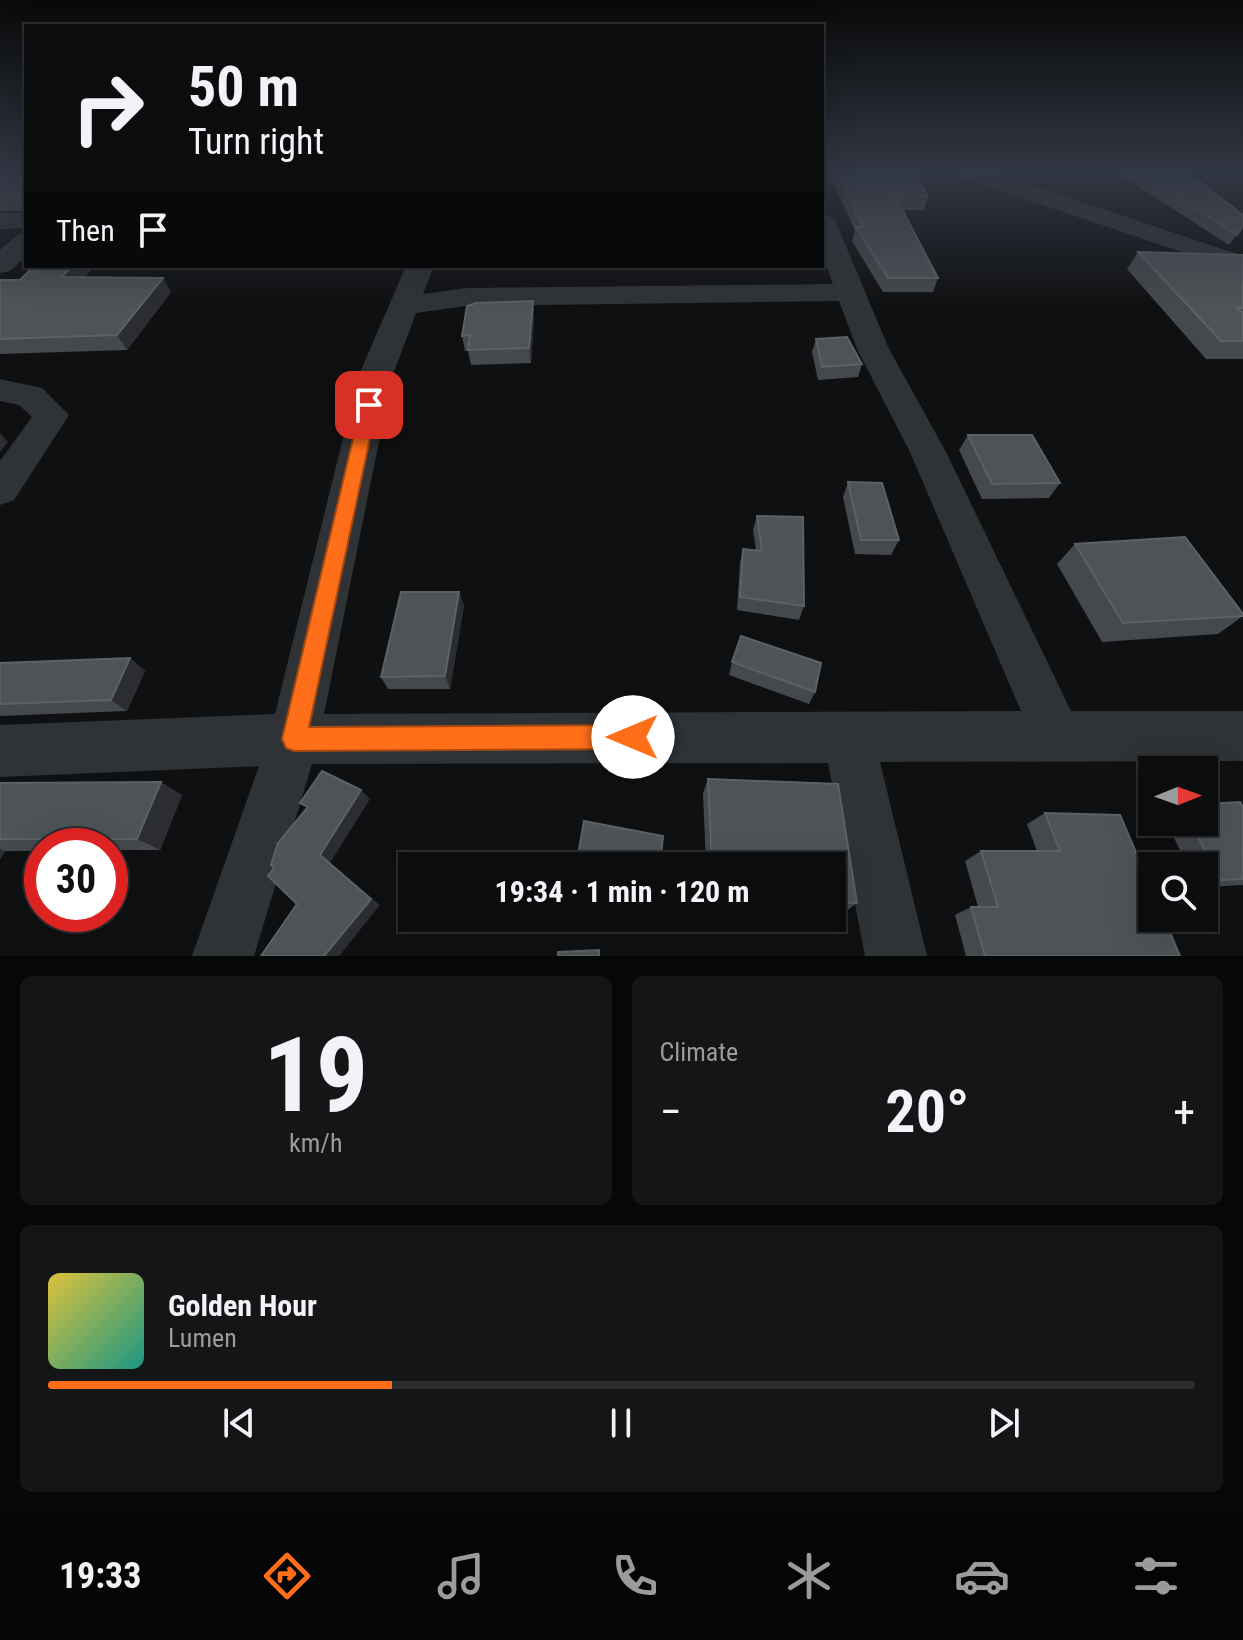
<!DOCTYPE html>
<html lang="en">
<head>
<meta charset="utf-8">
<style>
  body { margin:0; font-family:"Roboto Condensed",sans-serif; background:#141516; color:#f1f3f6; height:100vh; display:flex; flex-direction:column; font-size:30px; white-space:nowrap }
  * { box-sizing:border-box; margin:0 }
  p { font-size:26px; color:#9a9b9d }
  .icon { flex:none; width:44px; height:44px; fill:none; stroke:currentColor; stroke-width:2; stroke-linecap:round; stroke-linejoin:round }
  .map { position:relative; height:956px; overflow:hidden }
  .drawer { display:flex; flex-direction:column; gap:20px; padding:20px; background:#060707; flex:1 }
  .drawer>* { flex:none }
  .guide { position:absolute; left:24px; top:24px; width:800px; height:244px; border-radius:0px; box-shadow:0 8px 32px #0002,0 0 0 2px #2b2c2e; background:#0b0c0d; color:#f1f3f6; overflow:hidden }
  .needle { width:52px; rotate:89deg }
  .fabs { position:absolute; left:1138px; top:756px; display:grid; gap:16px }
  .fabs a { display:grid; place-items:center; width:80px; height:80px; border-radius:0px; background:#0b0c0d; box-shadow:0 8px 32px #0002,0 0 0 2px #2b2c2e; font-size:40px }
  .speed { position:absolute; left:24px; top:828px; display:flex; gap:16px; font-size:40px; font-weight:700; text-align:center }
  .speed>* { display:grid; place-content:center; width:104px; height:104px; border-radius:50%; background:#0b0c0d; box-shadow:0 8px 32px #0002,0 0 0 2px #2b2c2e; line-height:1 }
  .speed .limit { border:12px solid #d22; background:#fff; color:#111 }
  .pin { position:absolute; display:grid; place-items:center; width:68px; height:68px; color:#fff; margin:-34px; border-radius:16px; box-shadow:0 4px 12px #0006 }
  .me { position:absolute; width:88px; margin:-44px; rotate:270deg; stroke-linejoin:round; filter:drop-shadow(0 0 6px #0008) }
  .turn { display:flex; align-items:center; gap:28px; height:168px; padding:0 32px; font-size:36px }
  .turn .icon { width:104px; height:104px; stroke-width:2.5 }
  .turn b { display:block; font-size:56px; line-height:68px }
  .then { display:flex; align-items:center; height:76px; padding:0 32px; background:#0003; gap:16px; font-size:30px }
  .big { font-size:60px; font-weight:700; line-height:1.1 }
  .drawer .card { flex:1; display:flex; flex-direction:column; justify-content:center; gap:12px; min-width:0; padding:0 28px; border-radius:12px; background:#141516 }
  .drawer .dial { align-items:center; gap:0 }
  .dial b { font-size:104px; line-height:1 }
  .song { display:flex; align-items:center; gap:24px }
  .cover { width:96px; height:96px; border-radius:12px; background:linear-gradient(135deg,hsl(50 70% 55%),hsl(170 70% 35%)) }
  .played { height:8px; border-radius:4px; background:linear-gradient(90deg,#ff6e19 30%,#2b2c2e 30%) }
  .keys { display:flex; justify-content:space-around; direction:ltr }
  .heat { display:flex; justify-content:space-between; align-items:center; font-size:44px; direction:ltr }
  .drawer .tiles { flex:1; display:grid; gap:20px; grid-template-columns:1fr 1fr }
  .card:last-child { grid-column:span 2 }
  .trip { position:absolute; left:398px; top:852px; width:448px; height:80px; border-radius:0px; background:#0b0c0d; box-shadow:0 8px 32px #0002,0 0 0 2px #2b2c2e; font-weight:700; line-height:80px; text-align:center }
  .tab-bar { display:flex; height:128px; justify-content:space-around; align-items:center; background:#040505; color:#9a9b9d }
  .tab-bar .icon { width:56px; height:56px }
  .tab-bar .current { color:#ff6e19 }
  .tab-bar b { font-size:36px; color:#f1f3f6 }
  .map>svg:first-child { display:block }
</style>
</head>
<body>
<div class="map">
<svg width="1243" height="956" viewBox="0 0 1243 956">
  <rect width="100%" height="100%" fill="#0f1011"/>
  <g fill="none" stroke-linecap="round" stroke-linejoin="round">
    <g fill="#303336" fill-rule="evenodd">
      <path d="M 957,172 L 992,172 L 1243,256 L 1243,273 L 961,177 Z"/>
      <path d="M 26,212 L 26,228 L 0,229 L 0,213 Z"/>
      <path d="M 822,212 L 835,220 L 889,349 L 946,452 L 1071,711 L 1243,711 L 1243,761 L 880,762 L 927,956 L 865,956 L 828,763 L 312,764 L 254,956 L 192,956 L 259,766 L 0,777 L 0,725 L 275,714 L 358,377 L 406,266 L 434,266 L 423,294 L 466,288 L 833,284 L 822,254 ZM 839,301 L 857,349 L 910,452 L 1021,711 L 324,714 L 392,377 L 416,313 L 466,306 Z"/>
      <path d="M 26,233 L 26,256 L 10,271 L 0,273 L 0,250 L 17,235 Z"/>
      <path d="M 0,379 L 42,388 L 69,415 L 14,500 L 0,505 L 0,461 L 32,417 L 19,405 L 0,401 Z"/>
    </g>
  </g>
  <g fill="#45484c">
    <rect x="0" y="172" width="26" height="39"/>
    <path d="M 829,172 L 915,172 L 928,197 L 924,210 L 902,210 L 938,278 L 933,292 L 883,292 L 852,241 L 855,231 Z"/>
    <path d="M 1126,172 L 1187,172 L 1243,226 L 1229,245 L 1124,177 Z"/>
    <path d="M 1138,252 L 1243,255 L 1243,359 L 1206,359 L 1127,269 Z"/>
    <path d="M 34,266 L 88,266 L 91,270 L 84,277 L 163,278 L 171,292 L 127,350 L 0,354 L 0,280 L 20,280 Z"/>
    <path d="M 748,266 L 787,266 L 786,268 L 749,269 Z"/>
    <path d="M 533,301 L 534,316 L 531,363 L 471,365 L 468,351 L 465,351 L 462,336 Z"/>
    <path d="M 816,339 L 862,364 L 858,377 L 818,380 L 812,352 Z"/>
    <path d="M 968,435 L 1060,483 L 1049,498 L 982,499 L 959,450 Z"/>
    <path d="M 848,482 L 899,540 L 891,555 L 855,554 L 843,497 Z"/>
    <path d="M 757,516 L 804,606 L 799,620 L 737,610 L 740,563 L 743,549 L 756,550 L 753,530 Z"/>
    <path d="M 1075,544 L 1243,614 L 1243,616 L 1218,634 L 1102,642 L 1057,564 Z"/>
    <path d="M 464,605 L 450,689 L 388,689 L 381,677 Z"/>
    <path d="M 130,658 L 145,671 L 127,711 L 0,716 L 0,663 Z"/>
    <path d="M 732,662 L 815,692 L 809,704 L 729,675 Z"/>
    <path d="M 708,779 L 838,784 L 857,903 L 845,912 L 832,911 L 832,866 L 706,866 L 703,793 Z"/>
    <path d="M 0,783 L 182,795 L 160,850 L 110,850 L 110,846 L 42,846 L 42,851 L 5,851 L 0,859 Z"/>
    <path d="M 1243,807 L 1243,885 L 1204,887 L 1204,866 L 1188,866 L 1166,822 L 1204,822 Z"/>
    <path d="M 1045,813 L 1180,956 L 966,956 L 955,915 L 971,907 L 978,907 L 965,861 L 981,851 L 1037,851 L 1027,824 Z"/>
    <path d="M 637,918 L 654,918 L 653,921 Z"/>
  </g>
  <g fill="#2b2d30">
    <path d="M 26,193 L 26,207 L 19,197 Z"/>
    <path d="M 72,266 L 88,266 L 91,270 L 71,291 L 62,277 Z"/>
    <path d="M 163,278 L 171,292 L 127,350 L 117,335 Z"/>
    <path d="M 533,301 L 534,316 L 531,363 L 529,348 Z"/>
    <path d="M 0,433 L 8,442 L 0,452 Z"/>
    <path d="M 459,592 L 464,605 L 450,689 L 445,676 Z"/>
    <path d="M 130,658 L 145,671 L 127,711 L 111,700 Z"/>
    <path d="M 161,782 L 182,795 L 160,850 L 137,839 Z"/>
    <path d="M 361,790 L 370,799 L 330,863 L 380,905 L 339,956 L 324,956 L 320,855 Z"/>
    <path d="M 0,849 L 5,851 L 0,859 Z"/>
  </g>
  <g fill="#4e5357" stroke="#5b6165" stroke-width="2">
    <path d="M 0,172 L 26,172 L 26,193 L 19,197 L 0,197 Z"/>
    <path d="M 838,172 L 915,172 L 928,197 L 895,196 L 938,278 L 888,278 L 856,227 L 863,227 Z"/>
    <path d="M 1136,172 L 1187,172 L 1243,215 L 1243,226 L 1237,235 Z"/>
    <path d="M 1138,252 L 1243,255 L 1243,286 L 1242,286 L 1243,287 L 1243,308 L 1237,308 L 1243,313 L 1243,341 L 1221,341 Z"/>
    <path d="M 34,266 L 72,266 L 62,277 L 163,278 L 117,335 L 0,339 L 0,280 L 20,280 Z"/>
    <path d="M 533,301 L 529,348 L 468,350 L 470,335 L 462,336 L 467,306 L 476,303 Z"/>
    <path d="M 847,337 L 862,364 L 822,367 L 816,339 Z"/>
    <path d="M 968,435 L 1032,435 L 1060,483 L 992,484 Z"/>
    <path d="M 848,482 L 882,483 L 899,540 L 861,540 Z"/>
    <path d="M 757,516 L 803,517 L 804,606 L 740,597 L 743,549 L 762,551 Z"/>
    <path d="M 1185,537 L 1243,614 L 1243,616 L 1123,623 L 1075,544 Z"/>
    <path d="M 401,592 L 459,592 L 445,676 L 381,677 Z"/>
    <path d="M 741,636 L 821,663 L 815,692 L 732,662 Z"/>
    <path d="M 130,658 L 111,700 L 0,704 L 0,663 Z"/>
    <path d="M 322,771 L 361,790 L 320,855 L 371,899 L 324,956 L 261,956 L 297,904 L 268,876 L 274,868 L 271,865 L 278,843 L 308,807 L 300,803 Z"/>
    <path d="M 708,779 L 838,784 L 857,903 L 832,902 L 832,866 L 712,866 Z"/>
    <path d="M 161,782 L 137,839 L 0,839 L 0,783 Z"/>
    <path d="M 1240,802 L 1243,807 L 1243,879 L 1221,880 L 1190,822 L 1204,822 L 1204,804 Z"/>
    <path d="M 1045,813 L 1120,815 L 1152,890 L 1152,918 L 1164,918 L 1180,956 L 985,956 L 971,907 L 998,907 L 981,851 L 1060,851 Z"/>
    <path d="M 584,821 L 663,836 L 660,866 L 576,866 Z"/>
    <path d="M 599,950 L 599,956 L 558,956 L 558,952 Z"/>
  </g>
  <linearGradient id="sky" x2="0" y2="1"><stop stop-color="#080909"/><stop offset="0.56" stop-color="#313743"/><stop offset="1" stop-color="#313743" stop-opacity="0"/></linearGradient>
  <rect width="1243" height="306" fill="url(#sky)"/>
  <path fill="#ff6e19" stroke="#a64810" stroke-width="2" d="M 369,400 L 377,405 L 309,727 L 633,725 L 641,728 L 645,737 L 641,746 L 633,749 L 294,751 L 286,748 L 282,739 L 361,405 Z"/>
</svg>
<div class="fabs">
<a><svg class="needle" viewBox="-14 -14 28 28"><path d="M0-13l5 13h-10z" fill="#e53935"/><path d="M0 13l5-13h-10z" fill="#9a9b9d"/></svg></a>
<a><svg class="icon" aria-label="search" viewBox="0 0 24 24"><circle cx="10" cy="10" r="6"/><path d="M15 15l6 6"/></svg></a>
</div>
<div class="speed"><div class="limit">30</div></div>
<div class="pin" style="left:369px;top:405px;background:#d93025"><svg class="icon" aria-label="arrive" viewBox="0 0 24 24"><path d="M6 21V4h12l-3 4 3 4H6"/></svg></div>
<svg class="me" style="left:633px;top:737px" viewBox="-20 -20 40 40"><circle r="19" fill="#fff"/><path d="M0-13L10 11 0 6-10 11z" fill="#ff6e19"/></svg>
<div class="trip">19:34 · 1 min · 120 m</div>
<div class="guide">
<div class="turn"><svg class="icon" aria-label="right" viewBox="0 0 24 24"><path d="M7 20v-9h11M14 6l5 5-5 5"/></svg><div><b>50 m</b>Turn right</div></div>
<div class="then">Then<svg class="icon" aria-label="arrive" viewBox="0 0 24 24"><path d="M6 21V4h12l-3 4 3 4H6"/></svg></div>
</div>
</div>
<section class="drawer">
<div class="tiles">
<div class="card dial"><b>19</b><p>km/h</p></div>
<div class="card"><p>Climate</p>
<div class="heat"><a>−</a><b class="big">20°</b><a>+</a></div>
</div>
<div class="card">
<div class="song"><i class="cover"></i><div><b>Golden Hour</b><p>Lumen</p></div></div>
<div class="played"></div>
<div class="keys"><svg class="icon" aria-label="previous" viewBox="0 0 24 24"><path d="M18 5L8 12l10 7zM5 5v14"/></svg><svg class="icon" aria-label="pause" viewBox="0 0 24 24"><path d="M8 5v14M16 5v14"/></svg><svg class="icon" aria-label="next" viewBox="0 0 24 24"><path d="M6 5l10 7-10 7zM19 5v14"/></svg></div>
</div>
</div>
</section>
<nav class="tab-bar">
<b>19:33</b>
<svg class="icon current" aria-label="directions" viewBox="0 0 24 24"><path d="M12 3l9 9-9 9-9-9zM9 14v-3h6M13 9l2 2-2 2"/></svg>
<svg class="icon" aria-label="music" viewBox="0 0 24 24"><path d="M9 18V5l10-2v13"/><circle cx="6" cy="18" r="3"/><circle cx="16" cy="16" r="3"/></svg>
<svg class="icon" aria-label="phone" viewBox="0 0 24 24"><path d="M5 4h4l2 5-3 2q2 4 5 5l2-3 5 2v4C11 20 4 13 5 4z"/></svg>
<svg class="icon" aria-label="climate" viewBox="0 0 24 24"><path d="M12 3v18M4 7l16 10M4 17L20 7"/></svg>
<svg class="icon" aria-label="car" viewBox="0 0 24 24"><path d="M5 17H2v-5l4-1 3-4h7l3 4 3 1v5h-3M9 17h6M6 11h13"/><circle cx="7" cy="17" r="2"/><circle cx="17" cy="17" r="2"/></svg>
<svg class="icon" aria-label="filters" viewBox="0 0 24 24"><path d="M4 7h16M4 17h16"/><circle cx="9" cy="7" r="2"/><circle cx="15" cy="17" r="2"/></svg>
</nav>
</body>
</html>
